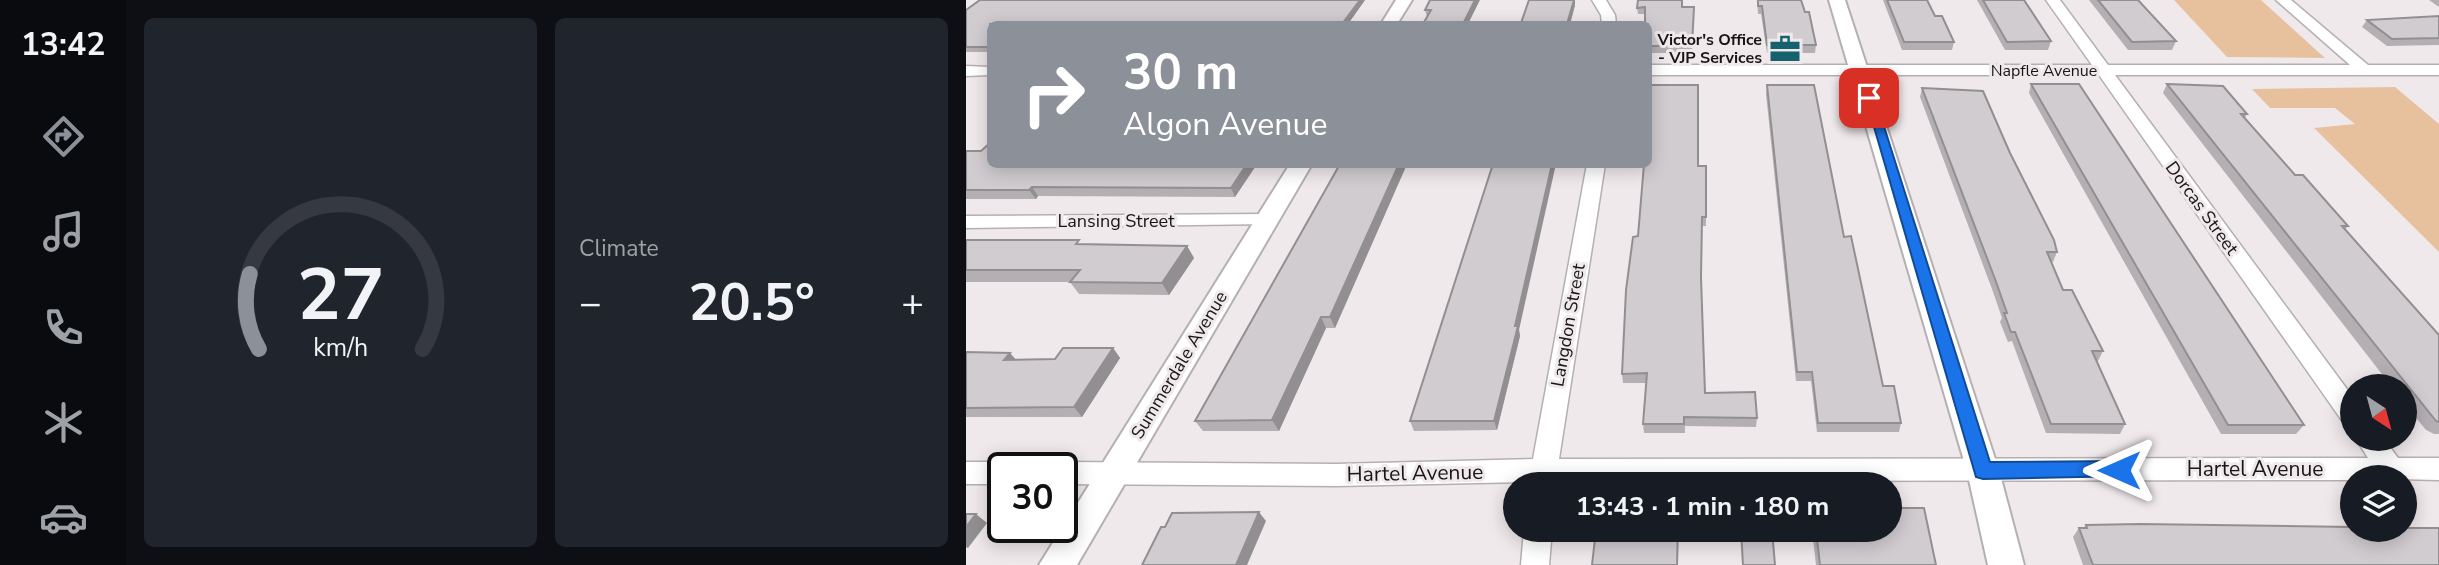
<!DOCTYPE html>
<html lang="en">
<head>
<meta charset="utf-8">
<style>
  body { margin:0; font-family:"Nunito Sans",sans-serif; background:#20242c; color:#f1f3f6; height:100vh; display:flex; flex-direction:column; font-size:26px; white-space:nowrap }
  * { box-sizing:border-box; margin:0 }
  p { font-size:23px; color:#9ea1a6 }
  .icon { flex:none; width:38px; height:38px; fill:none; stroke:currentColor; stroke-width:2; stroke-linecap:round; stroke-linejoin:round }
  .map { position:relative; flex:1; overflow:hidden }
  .panel { display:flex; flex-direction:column; gap:18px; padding:18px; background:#0d0f14; width:840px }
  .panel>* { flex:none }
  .hud { position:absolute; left:21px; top:21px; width:665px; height:147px; border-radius:10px; box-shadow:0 4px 18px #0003; background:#8c9099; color:#fff; overflow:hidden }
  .needle { width:46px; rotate:144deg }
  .fabs { position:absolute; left:1374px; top:374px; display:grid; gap:14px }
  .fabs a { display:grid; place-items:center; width:77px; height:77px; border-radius:50%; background:#171b24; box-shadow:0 4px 18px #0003; font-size:35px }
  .speed { position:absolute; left:21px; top:452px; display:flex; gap:14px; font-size:35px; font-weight:700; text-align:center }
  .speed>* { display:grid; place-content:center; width:91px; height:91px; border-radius:50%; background:#171b24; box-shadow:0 4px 18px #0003; line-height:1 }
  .speed .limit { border:4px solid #111; border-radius:10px; background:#fff; color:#111 }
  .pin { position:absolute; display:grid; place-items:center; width:60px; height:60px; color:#fff; margin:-30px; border-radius:14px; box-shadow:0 4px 10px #0006 }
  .me { position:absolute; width:77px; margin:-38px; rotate:270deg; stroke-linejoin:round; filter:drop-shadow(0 0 5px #0008) }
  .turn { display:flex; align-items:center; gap:24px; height:147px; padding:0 21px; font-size:32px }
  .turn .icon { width:91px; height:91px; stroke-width:2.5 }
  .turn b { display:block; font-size:49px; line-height:60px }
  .big { font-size:52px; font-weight:700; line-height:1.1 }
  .panel .tile { flex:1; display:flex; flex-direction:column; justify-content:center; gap:10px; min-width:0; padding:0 24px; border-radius:10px; background:#20242c }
  .panel .dial { align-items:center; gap:0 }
  .dial svg { height:182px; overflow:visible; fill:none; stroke:#363941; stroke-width:7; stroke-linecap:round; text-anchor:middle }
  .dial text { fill:#f1f3f6; stroke:none }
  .heat { display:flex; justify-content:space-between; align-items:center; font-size:38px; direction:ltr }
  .panel .tiles { flex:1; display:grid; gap:18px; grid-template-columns:repeat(2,1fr) }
  .trip { position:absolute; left:537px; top:472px; width:399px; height:70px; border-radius:35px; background:#171b24; box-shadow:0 4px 18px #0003; font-weight:700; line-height:70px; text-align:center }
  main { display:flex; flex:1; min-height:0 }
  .menu { display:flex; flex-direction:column; width:126px; justify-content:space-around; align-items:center; background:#090b0e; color:#9ea1a6 }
  .menu .icon { width:49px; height:49px }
  .menu .on { color:#8c9099 }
  .menu b { font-size:32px; color:#f1f3f6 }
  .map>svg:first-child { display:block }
</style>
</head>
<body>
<main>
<nav class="menu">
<b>13:42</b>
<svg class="icon on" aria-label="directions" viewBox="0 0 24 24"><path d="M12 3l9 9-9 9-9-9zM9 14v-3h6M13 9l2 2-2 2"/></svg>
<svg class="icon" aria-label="music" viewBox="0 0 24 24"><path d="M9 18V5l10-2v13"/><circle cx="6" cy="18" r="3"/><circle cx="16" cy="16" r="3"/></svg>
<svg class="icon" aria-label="phone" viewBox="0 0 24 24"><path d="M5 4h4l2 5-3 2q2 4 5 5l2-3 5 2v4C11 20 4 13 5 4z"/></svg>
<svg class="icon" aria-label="climate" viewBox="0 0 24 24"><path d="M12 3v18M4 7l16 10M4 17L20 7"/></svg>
<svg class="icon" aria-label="car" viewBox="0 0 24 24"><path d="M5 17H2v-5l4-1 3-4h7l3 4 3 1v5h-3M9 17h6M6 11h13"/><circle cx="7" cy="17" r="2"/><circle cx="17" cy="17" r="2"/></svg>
</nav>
<section class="panel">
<div class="tiles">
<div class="tile dial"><svg viewBox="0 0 100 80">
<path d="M14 69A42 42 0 1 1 86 69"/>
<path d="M14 69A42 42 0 0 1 10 36" stroke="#8c9099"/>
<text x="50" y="56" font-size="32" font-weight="700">27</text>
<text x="50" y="72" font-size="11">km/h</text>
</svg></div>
<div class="tile"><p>Climate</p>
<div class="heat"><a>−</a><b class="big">20.5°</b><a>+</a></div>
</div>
</div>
</section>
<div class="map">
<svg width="1473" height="565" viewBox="0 0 1473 565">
  <rect width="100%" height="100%" fill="#f0e9eb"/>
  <g fill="#e7c19e">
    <path d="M 1208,0 L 1295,0 L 1359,58 L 1261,57 Z"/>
    <path d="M 1429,87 L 1473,124 L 1473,252 L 1348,128 L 1389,124 L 1369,108 L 1304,108 L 1286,89 Z"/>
  </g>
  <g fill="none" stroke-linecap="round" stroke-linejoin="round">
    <g stroke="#b6afb1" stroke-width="3">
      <g id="minor">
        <path d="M 626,0 L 640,0 L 649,15 L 650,24 L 636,24 L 635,15 Z"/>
        <path d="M 1080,0 L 1094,0 L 1142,65 L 1384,65 L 1310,0 L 1325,0 L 1402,65 L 1473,65 L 1473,75 L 1149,75 L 1386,396 L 1386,425 L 1377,422 L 1133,75 L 682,75 L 682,65 L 1126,65 Z"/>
        <path d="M 0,66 L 24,67 L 24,75 L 0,76 Z"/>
        <path d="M 621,164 L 639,164 L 593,459 L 1402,458 L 1390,439 L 1418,439 L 1432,458 L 1473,458 L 1473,480 L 1386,478 L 1386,480 L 590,481 L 588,485 L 564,485 L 563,482 L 370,486 L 96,484 L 96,467 L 86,467 L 96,462 L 370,464 L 567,459 Z"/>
        <path d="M 300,214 L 307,216 L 310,220 L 307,224 L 0,228 L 0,216 Z"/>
        <path d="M 0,462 L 37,462 L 47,467 L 37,467 L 37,484 L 0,484 Z"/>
        <path d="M 558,530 L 586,530 L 583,565 L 555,565 Z"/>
      </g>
    </g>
    <g stroke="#b6afb1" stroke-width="4">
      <g id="tertiary">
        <path d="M 430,0 L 446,0 L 431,24 L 415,24 Z"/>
        <path d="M 863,0 L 879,0 L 1033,471 L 1058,565 L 1022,565 L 1001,471 Z"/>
        <path d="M 324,164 L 346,164 L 111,565 L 73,565 Z"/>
      </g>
    </g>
    <use href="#minor" fill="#fff" fill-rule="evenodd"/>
    <use href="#tertiary" fill="#fff" fill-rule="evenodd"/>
  </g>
  <g fill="#b4afb3">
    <path d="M 399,0 L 382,24 L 24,24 L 24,52 L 0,52 L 0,10 Z"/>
    <path d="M 464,0 L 503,24 L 555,23 L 609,5 L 604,24 L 457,24 L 461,17 L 459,10 Z"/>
    <path d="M 791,0 L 835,0 L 850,45 L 849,53 L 801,53 L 795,14 L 792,14 Z"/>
    <path d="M 917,0 L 961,0 L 969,16 L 988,42 L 986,50 L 936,50 Z"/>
    <path d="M 1011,0 L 1058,0 L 1085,41 L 1082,50 L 1039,50 Z"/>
    <path d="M 1123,0 L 1172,0 L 1210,41 L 1206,50 L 1162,50 Z"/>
    <path d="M 1463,0 L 1473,0 L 1473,7 Z"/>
    <path d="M 728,7 L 726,53 L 682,53 L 682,24 L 679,14 L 672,14 L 671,8 Z"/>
    <path d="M 1473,16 L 1473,45 L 1421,46 L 1396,27 L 1401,20 Z"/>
    <path d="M 1065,84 L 1338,425 L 1330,434 L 1255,434 L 1063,93 Z"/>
    <path d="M 1201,84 L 1281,114 L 1279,118 L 1329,175 L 1382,226 L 1379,230 L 1473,335 L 1473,434 L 1468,434 L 1460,430 L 1438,403 L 1438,387 L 1426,387 L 1197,93 Z"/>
    <path d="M 801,85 L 878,237 L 917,386 L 935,423 L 933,432 L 851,432 L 845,381 L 830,381 L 800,94 Z"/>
    <path d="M 956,88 L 1044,153 L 1091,252 L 1087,262 L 1085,262 L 1097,290 L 1137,351 L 1132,361 L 1131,361 L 1159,424 L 1154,434 L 1080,433 L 1046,341 L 1042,342 L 1034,322 L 1036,318 L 1026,289 L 954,97 Z"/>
    <path d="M 0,151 L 15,151 L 24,164 L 288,164 L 289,167 L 269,197 L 72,196 L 70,199 L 0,199 Z"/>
    <path d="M 374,164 L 441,164 L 369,328 L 360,328 L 313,431 L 237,431 L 229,421 Z"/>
    <path d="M 732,166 L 740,166 L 740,226 L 736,226 L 735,281 L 739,393 L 791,418 L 790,427 L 719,426 L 719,433 L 678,433 L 677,424 L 680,383 L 657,383 L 656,374 L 672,236 Z"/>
    <path d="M 0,240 L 116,244 L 221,246 L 228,258 L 203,295 L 113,294 L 104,282 L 0,282 Z"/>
    <path d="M 553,330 L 554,336 L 531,430 L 448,431 L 444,421 Z"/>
    <path d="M 147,348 L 154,358 L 116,417 L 0,417 L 0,352 L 50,360 L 89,359 Z"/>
    <path d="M 1120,525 L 1473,565 L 1117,565 L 1107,537 L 1113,528 L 1117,528 Z"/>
    <path d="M 846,530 L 924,530 L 970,565 L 850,565 Z"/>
  </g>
  <g fill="#928f92">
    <path d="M 394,0 L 399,0 L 382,24 L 376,24 Z"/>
    <path d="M 509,0 L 514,0 L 502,24 L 497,24 Z"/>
    <path d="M 608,0 L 609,0 L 609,5 L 604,24 L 601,24 Z"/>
    <path d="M 278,164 L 288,164 L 289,167 L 269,197 L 265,188 Z"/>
    <path d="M 433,164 L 441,164 L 369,328 L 364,317 Z"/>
    <path d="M 586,164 L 590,164 L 553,330 L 554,336 L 531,430 L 528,421 Z"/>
    <path d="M 66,187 L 72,196 L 70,199 L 63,190 Z"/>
    <path d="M 221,246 L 228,258 L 203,295 L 196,283 Z"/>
    <path d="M 355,317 L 360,328 L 313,431 L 306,420 Z"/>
    <path d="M 147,348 L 154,358 L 116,417 L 108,407 Z"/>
    <path d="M 44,353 L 53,363 L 38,360 Z"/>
    <path d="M 293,512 L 300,521 L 281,565 L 270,565 Z"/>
    <path d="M 10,514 L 21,523 L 2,548 L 0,547 L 0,527 Z"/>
  </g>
  <g fill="#d1ccd0" stroke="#928f92" stroke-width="2">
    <path d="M 14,0 L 394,0 L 376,24 L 24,24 L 24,47 L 0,47 L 0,10 Z"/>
    <path d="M 464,0 L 509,0 L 497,24 L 555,23 L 563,0 L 608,0 L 601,24 L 615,24 L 457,24 L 465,10 L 459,10 Z"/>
    <path d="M 672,0 L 716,0 L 716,7 L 728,7 L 726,46 L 682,46 L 682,24 L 679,24 L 679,7 L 671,8 Z"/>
    <path d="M 792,0 L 835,0 L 839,12 L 843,12 L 850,45 L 801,45 L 796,6 L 792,6 Z"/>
    <path d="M 921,0 L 961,0 L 969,16 L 976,16 L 988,42 L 938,42 Z"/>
    <path d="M 1017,0 L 1058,0 L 1085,41 L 1041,42 Z"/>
    <path d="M 1132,0 L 1172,0 L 1210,41 L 1166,42 Z"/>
    <path d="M 1473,16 L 1473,38 L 1426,39 L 1401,20 Z"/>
    <path d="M 1065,84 L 1113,84 L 1338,425 L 1262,425 Z"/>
    <path d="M 1201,84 L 1257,86 L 1281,114 L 1275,114 L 1329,175 L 1337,175 L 1382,226 L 1376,226 L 1473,335 L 1473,422 L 1470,421 Z"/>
    <path d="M 684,85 L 732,85 L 732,166 L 740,166 L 740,217 L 736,217 L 735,278 L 739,393 L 789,392 L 791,418 L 718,417 L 718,424 L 677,424 L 681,373 L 656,374 L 660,290 L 667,237 L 672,236 L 678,164 L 682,164 L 682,107 Z"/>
    <path d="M 801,85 L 848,85 L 878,237 L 885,236 L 917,386 L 928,386 L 935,423 L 852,423 L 846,372 L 831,372 Z"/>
    <path d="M 956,88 L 1017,91 L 1044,153 L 1088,240 L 1091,252 L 1081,252 L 1097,290 L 1106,290 L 1137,351 L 1126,351 L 1159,424 L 1085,424 L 1049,332 L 1045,332 L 1038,313 L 1041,313 L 1029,279 Z"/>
    <path d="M 24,143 L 24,164 L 281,164 L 265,188 L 66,187 L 63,190 L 0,190 L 0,151 L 15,151 Z"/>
    <path d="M 374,164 L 433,164 L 364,317 L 355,317 L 306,420 L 229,421 Z"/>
    <path d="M 527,164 L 586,164 L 549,326 L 552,326 L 528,421 L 444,421 Z"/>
    <path d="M 0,240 L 113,240 L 110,244 L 221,246 L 196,283 L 104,282 L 114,270 L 0,270 Z"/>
    <path d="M 97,348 L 147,348 L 108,407 L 0,408 L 0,352 L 44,353 L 38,360 L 89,359 Z"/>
    <path d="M 924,508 L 958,508 L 970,565 L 854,565 L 850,530 L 924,530 Z"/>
    <path d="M 293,512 L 270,565 L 176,565 L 195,527 L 199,527 L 206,513 Z"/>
    <path d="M 0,514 L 10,514 L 0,527 Z"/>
    <path d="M 1174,524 L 1386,527 L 1386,530 L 1438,530 L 1438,528 L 1473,528 L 1473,565 L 1127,565 L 1113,528 L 1121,528 L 1120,525 Z"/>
    <path d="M 630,530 L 712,530 L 711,565 L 626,565 Z"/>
    <path d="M 775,530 L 806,530 L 809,565 L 777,565 Z"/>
  </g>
  <path fill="#1a73e8" stroke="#114b97" stroke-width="2" d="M 899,96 L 909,98 L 1024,462 L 1153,461 L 1160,464 L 1163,470 L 1160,476 L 1017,479 L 1010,477 Z"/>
  <defs>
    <g id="office-bare" transform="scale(2.415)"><path d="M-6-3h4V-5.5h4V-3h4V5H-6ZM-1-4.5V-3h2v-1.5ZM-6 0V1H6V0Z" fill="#15616d" stroke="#f0e9eb" stroke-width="2.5" paint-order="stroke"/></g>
  </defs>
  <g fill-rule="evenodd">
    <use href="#office-bare" x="819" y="49"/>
  </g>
  <g text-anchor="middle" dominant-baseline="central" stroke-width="6" stroke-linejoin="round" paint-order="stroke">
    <g font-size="16" font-weight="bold" fill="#171515" stroke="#f0e9eb" text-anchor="end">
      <text x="796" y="40">Victor's Office<tspan x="796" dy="18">- VJP Services</tspan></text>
    </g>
    <g font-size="16" fill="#171515" stroke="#f0e9eb">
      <text x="1078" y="71">Napfle Avenue</text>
    </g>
    <g font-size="18" fill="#171515" stroke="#f0e9eb">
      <text transform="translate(1236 208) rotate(54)">Dorcas Street</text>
      <text x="150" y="221">Lansing Street</text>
      <text transform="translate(602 325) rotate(-80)">Langdon Street</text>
      <text transform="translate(213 365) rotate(-59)">Summerdale Avenue</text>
    </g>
    <g font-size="21" fill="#171515" stroke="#f0e9eb">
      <text x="1289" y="469">Hartel Avenue</text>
      <text transform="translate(449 473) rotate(-1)">Hartel Avenue</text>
    </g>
  </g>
</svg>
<div class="fabs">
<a><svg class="needle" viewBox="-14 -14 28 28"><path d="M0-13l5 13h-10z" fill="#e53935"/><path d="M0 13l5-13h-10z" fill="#9ea1a6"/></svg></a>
<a><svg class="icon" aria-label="layers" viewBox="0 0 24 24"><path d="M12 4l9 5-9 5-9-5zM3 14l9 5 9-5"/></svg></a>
</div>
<div class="speed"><div class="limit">30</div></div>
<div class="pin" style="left:903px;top:98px;background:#d93025"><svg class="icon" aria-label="arrive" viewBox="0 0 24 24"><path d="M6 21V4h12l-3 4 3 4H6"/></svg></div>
<svg class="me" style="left:1153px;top:470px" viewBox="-20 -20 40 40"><path d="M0-17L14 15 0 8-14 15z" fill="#1a73e8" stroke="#fff" stroke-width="4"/></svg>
<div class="trip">13:43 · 1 min · 180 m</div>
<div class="hud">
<div class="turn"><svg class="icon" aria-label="right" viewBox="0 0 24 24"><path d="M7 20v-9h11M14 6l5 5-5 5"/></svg><div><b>30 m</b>Algon Avenue</div></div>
</div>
</div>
</main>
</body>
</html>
